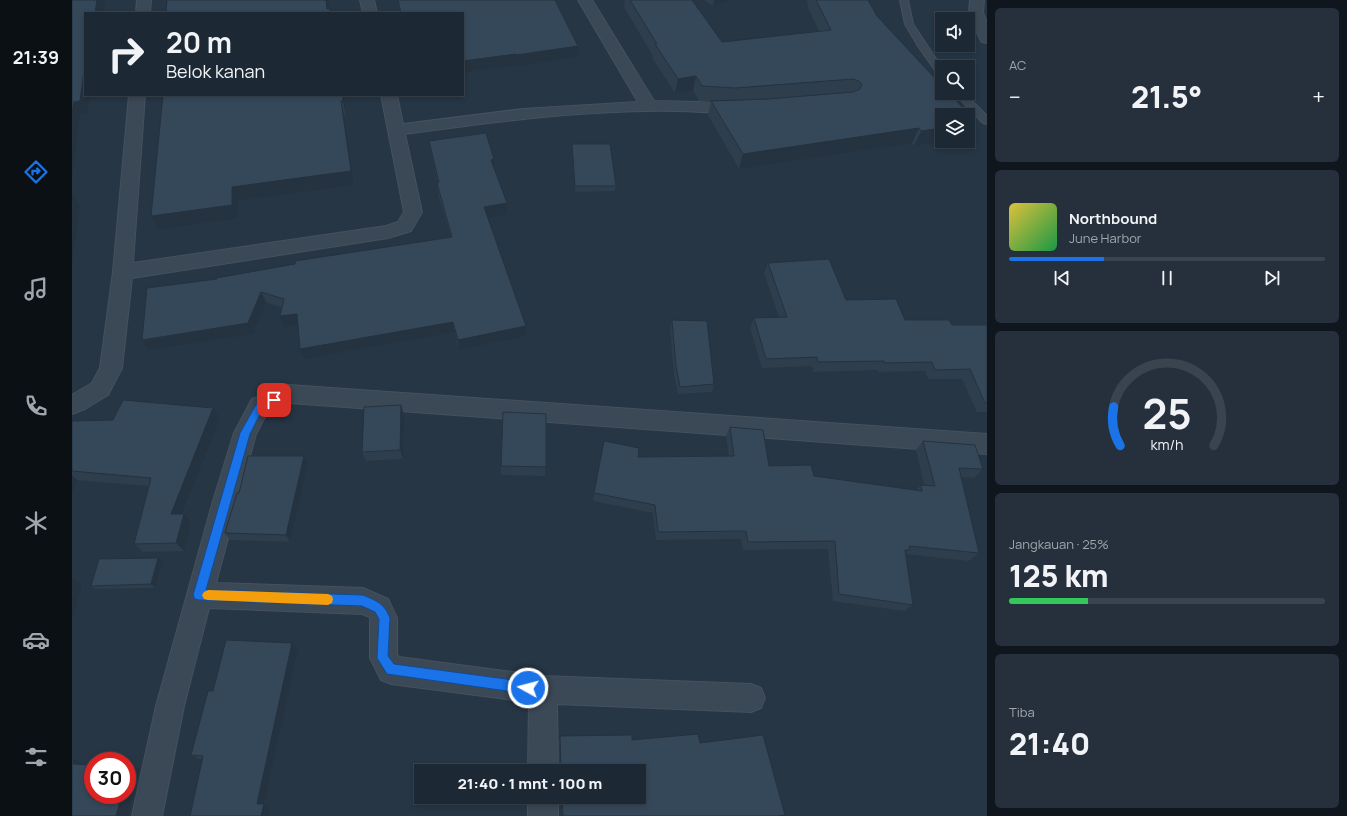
<!DOCTYPE html>
<html lang="id">
<head>
<meta charset="utf-8">
<style>
  body { margin:0; font-family:Manrope,sans-serif; background:#25303c; color:#f1f3f6; height:100vh; display:flex; flex-direction:column; font-size:15px; white-space:nowrap }
  * { box-sizing:border-box; margin:0 }
  p { font-size:13px; color:#a0a6ac }
  .icon { flex:none; width:22px; height:22px; fill:none; stroke:currentColor; stroke-width:2; stroke-linecap:round; stroke-linejoin:round }
  .map { position:relative; flex:1; overflow:hidden }
  .drawer { display:flex; flex-direction:column; gap:8px; padding:8px; background:#0f161d; width:360px }
  .drawer>* { flex:none }
  .guide { position:absolute; left:12px; top:12px; width:380px; height:84px; border-radius:0px; box-shadow:0 2px 6px #0003,0 0 0 1px #3a444f; background:#1c2834; color:#f1f3f6; overflow:hidden }
  .fabs { position:absolute; left:863px; top:12px; display:grid; gap:8px }
  .fabs a { display:grid; place-items:center; width:40px; height:40px; border-radius:0px; background:#1c2834; box-shadow:0 2px 6px #0003,0 0 0 1px #3a444f; font-size:20px }
  .speed { position:absolute; left:12px; top:752px; display:flex; gap:8px; font-size:20px; font-weight:700; text-align:center }
  .speed>* { display:grid; place-content:center; width:52px; height:52px; border-radius:50%; background:#1c2834; box-shadow:0 2px 6px #0003,0 0 0 1px #3a444f; line-height:1 }
  .speed .limit { border:6px solid #d22; background:#fff; color:#111 }
  .pin { position:absolute; display:grid; place-items:center; width:34px; height:34px; color:#fff; margin:-17px; border-radius:8px; box-shadow:0 2px 6px #0006 }
  .me { position:absolute; width:44px; margin:-22px; rotate:277deg; stroke-linejoin:round; filter:drop-shadow(0 0 3px #0008) }
  .turn { display:flex; align-items:center; gap:14px; height:84px; padding:0 16px; font-size:18px }
  .turn .icon { width:52px; height:52px; stroke-width:2.5 }
  .turn b { display:block; font-size:28px; line-height:34px }
  .big { font-size:30px; font-weight:800; line-height:1.1 }
  .drawer .tile { flex:1; display:flex; flex-direction:column; justify-content:center; gap:6px; min-width:0; padding:0 14px; border-radius:6px; background:#25303c }
  .drawer .dial { align-items:center; gap:0 }
  .dial svg { height:104px; overflow:visible; fill:none; stroke:#3a444f; stroke-width:7; stroke-linecap:round; text-anchor:middle }
  .dial text { fill:#f1f3f6; stroke:none }
  .song { display:flex; align-items:center; gap:12px }
  .cover { width:48px; height:48px; border-radius:6px; background:linear-gradient(135deg,hsl(50 70% 55%),hsl(140 70% 35%)) }
  .played { height:4px; border-radius:2px; background:linear-gradient(90deg,#1a73e8 30%,#3a444f 30%) }
  .keys { display:flex; justify-content:space-around; direction:ltr }
  .heat { display:flex; justify-content:space-between; align-items:center; font-size:22px; direction:ltr }
  .charge { height:6px; border-radius:3px; background:linear-gradient(90deg,#34c759 25%,#3a444f 0) }
  .trip { position:absolute; left:342px; top:764px; width:232px; height:40px; border-radius:0px; background:#1c2834; box-shadow:0 2px 6px #0003,0 0 0 1px #3a444f; font-weight:800; line-height:40px; text-align:center }
  main { display:flex; flex:1; min-height:0 }
  .tabs { display:flex; flex-direction:column; width:72px; justify-content:space-around; align-items:center; background:#0b1015; color:#a0a6ac }
  .tabs .icon { width:28px; height:28px }
  .tabs .selected { color:#1a73e8 }
  .tabs b { font-size:18px; color:#f1f3f6 }
  .map>svg:first-child { display:block }
</style>
</head>
<body>
<main>
<nav class="tabs">
<b>21:39</b>
<svg class="icon selected" aria-label="directions" viewBox="0 0 24 24"><path d="M12 3l9 9-9 9-9-9zM9 14v-3h6M13 9l2 2-2 2"/></svg>
<svg class="icon" aria-label="music" viewBox="0 0 24 24"><path d="M9 18V5l10-2v13"/><circle cx="6" cy="18" r="3"/><circle cx="16" cy="16" r="3"/></svg>
<svg class="icon" aria-label="phone" viewBox="0 0 24 24"><path d="M5 4h4l2 5-3 2q2 4 5 5l2-3 5 2v4C11 20 4 13 5 4z"/></svg>
<svg class="icon" aria-label="climate" viewBox="0 0 24 24"><path d="M12 3v18M4 7l16 10M4 17L20 7"/></svg>
<svg class="icon" aria-label="car" viewBox="0 0 24 24"><path d="M5 17H2v-5l4-1 3-4h7l3 4 3 1v5h-3M9 17h6M6 11h13"/><circle cx="7" cy="17" r="2"/><circle cx="17" cy="17" r="2"/></svg>
<svg class="icon" aria-label="filters" viewBox="0 0 24 24"><path d="M4 7h16M4 17h16"/><circle cx="9" cy="7" r="2"/><circle cx="15" cy="17" r="2"/></svg>
</nav>
<div class="map">
<svg width="915" height="816" viewBox="0 0 915 816">
  <rect width="100%" height="100%" fill="#263645"/>
  <g fill="none" stroke-linecap="round" stroke-linejoin="round">
    <g stroke="#45515e" stroke-width="2">
      <g id="lane">
        <path d="M 828,0 L 836,0 L 841,24 L 870,68 L 870,77 L 867,76 L 846,46 L 833,24 Z"/>
        <path d="M 882,93 L 892,93 L 915,116 L 915,124 L 911,123 Z"/>
      </g>
    </g>
    <g stroke="#45515e" stroke-width="2">
      <g id="street">
        <path d="M 65,0 L 79,0 L 78,13 L 64,13 Z"/>
        <path d="M 288,0 L 302,0 L 305,13 L 291,13 Z"/>
        <path d="M 506,0 L 520,0 L 582,101 L 667,103 L 673,105 L 675,108 L 673,111 L 667,113 C 637,113 606,110 576,111 C 495,112 413,123 333,134 L 350,212 L 339,231 L 316,238 L 60,278 L 50,368 L 36,395 L 13,409 L 0,414 L 0,395 L 20,383 L 28,368 L 41,272 L 57,95 L 73,95 L 61,263 L 314,226 L 326,222 L 332,212 L 309,95 L 325,95 L 331,124 L 451,109 L 566,102 Z"/>
        <path d="M 898,0 L 912,0 L 911,13 L 915,22 L 915,43 L 910,42 L 908,39 L 897,13 Z"/>
        <path d="M 217,385 L 915,434 L 915,454 L 218,403 L 196,411 L 184,434 L 144,583 L 291,588 L 316,599 L 325,618 L 325,654 L 327,657 L 471,676 L 679,684 L 689,688 L 693,698 L 689,708 L 679,712 L 485,704 L 486,771 L 456,771 L 457,702 L 319,684 L 309,680 L 298,658 L 298,617 L 290,614 L 137,608 L 112,706 L 90,816 L 60,816 L 84,706 L 141,501 L 162,433 L 180,399 Z"/>
        <rect x="456" y="797" width="30" height="19"/>
      </g>
    </g>
    <use href="#lane" fill="#3b4855" fill-rule="evenodd"/>
    <use href="#street" fill="#3b4855" fill-rule="evenodd"/>
  </g>
  <g fill="#2e3e4d">
    <path d="M 325,0 L 483,0 L 505,57 L 444,67 L 444,65 L 391,73 L 391,13 L 328,13 Z"/>
    <path d="M 553,0 L 620,0 L 650,42 L 747,31 L 736,8 L 735,0 L 796,0 L 805,16 L 904,122 L 896,136 L 896,115 L 842,146 L 840,143 L 667,169 L 636,115 L 639,102 L 627,101 L 621,90 L 603,93 L 581,59 L 581,56 L 552,7 Z"/>
    <path d="M 632,0 L 660,0 L 641,6 Z"/>
    <path d="M 91,95 L 272,95 L 274,115 L 272,115 L 282,185 L 166,201 L 166,218 L 86,230 Z"/>
    <path d="M 357,141 L 422,159 L 423,170 L 435,203 L 435,214 L 416,217 L 454,336 L 387,350 L 383,332 L 232,359 L 226,324 L 212,327 L 208,316 L 210,308 L 194,302 L 181,334 L 77,350 L 70,340 L 144,279 L 379,237 L 366,194 L 365,183 L 366,183 L 359,152 Z"/>
    <path d="M 500,144 L 544,186 L 543,191 L 503,192 L 500,150 Z"/>
    <path d="M 696,263 L 774,300 L 833,320 L 880,325 L 915,325 L 915,412 L 905,412 L 890,379 L 856,379 L 853,371 L 806,372 L 806,370 L 741,372 L 740,366 L 690,368 L 678,328 L 682,318 L 707,317 L 692,273 Z"/>
    <path d="M 600,320 L 642,384 L 640,392 L 606,394 L 602,374 L 598,328 Z"/>
    <path d="M 329,405 L 332,415 L 331,459 L 294,461 L 290,452 Z"/>
    <path d="M 141,408 L 148,418 L 111,514 L 119,522 L 112,551 L 71,552 L 62,544 L 77,486 L 5,480 L 0,493 L 0,421 L 41,420 Z"/>
    <path d="M 474,414 L 473,476 L 429,475 L 429,466 Z"/>
    <path d="M 658,427 L 697,466 L 742,476 L 844,490 L 849,485 L 852,485 L 844,450 L 851,441 L 911,469 L 902,478 L 889,477 L 907,553 L 897,561 L 834,554 L 841,605 L 832,611 L 761,601 L 756,549 L 671,550 L 669,539 L 584,540 L 581,513 L 521,501 L 522,493 L 566,457 L 657,456 L 654,436 Z"/>
    <path d="M 232,456 L 236,464 L 218,542 L 158,540 L 153,533 L 167,493 Z"/>
    <path d="M 91,562 L 83,588 L 24,589 L 19,586 Z"/>
    <path d="M 226,650 L 192,804 L 198,806 L 197,816 L 118,816 L 131,759 L 127,759 L 119,755 L 141,691 Z"/>
    <path d="M 488,736 L 628,743 L 713,815 L 711,816 L 490,816 L 489,797 L 567,797 L 567,771 L 488,771 L 487,741 Z"/>
  </g>
  <g fill="#25323f">
    <path d="M 25,0 L 33,0 L 31,13 L 23,13 Z"/>
    <path d="M 254,0 L 256,0 L 257,13 L 255,9 Z"/>
    <path d="M 642,0 L 660,0 L 641,6 Z"/>
    <path d="M 506,46 L 505,57 L 444,67 L 444,55 Z"/>
    <path d="M 444,54 L 444,65 L 391,73 L 391,61 Z"/>
    <path d="M 13,63 L 13,95 L 17,95 L 15,113 L 8,114 L 0,178 L 0,114 L 2,102 Z"/>
    <path d="M 624,76 L 621,90 L 603,93 L 606,79 Z"/>
    <path d="M 271,95 L 272,95 L 274,115 L 271,101 Z"/>
    <path d="M 269,101 L 272,115 L 282,185 L 166,201 L 166,218 L 86,230 L 79,216 L 160,187 Z"/>
    <path d="M 904,122 L 896,136 L 896,123 Z"/>
    <path d="M 847,128 L 840,143 L 667,169 L 671,154 Z"/>
    <path d="M 870,128 L 870,141 L 842,146 L 849,131 Z"/>
    <path d="M 422,159 L 423,170 L 419,160 Z"/>
    <path d="M 0,193 L 8,205 L 0,262 Z"/>
    <path d="M 435,203 L 435,214 L 413,218 L 412,207 Z"/>
    <path d="M 189,292 L 194,302 L 181,334 L 77,350 L 70,340 Z"/>
    <path d="M 225,314 L 229,324 L 212,327 L 208,316 Z"/>
    <path d="M 381,322 L 383,332 L 232,359 L 228,349 Z"/>
    <path d="M 454,326 L 454,336 L 387,350 L 386,340 Z"/>
    <path d="M 329,405 L 332,415 L 331,459 L 328,450 Z"/>
    <path d="M 141,408 L 148,418 L 107,523 L 99,514 Z"/>
    <path d="M 232,456 L 236,464 L 218,542 L 214,535 Z"/>
    <path d="M 0,475 L 5,480 L 0,493 Z"/>
    <path d="M 112,514 L 119,522 L 112,551 L 104,543 Z"/>
    <path d="M 86,558 L 91,562 L 83,588 L 79,584 Z"/>
    <path d="M 0,578 L 10,586 L 0,618 Z"/>
    <path d="M 220,643 L 226,650 L 192,804 L 198,806 L 197,816 L 189,816 L 185,804 Z"/>
    <path d="M 2,760 L 13,764 L 12,768 L 1,764 Z"/>
    <path d="M 59,766 L 68,769 L 55,816 L 44,816 L 50,795 L 55,795 L 55,778 Z"/>
  </g>
  <g fill="#35485a" stroke="#25323f">
    <path d="M 0,0 L 25,0 L 23,13 L 13,13 L 13,63 L 8,101 L 2,102 L 0,114 Z"/>
    <path d="M 95,0 L 254,0 L 255,9 L 257,8 L 258,13 L 94,13 Z"/>
    <path d="M 326,0 L 483,0 L 506,46 L 444,55 L 444,54 L 391,61 L 391,13 L 329,13 Z"/>
    <path d="M 558,0 L 620,0 L 650,42 L 759,30 L 744,0 L 796,0 L 805,16 L 870,86 L 870,93 L 877,93 L 904,122 L 896,123 L 896,115 L 870,115 L 870,128 L 849,131 L 847,128 L 671,154 L 639,101 L 696,99 L 781,92 L 788,89 L 790,84 L 787,81 L 781,79 L 663,88 L 630,86 L 624,76 L 606,79 L 583,44 L 585,44 Z"/>
    <path d="M 91,95 L 271,95 L 271,101 L 269,101 L 279,171 L 160,187 L 160,205 L 79,216 Z"/>
    <path d="M 414,133 L 422,159 L 419,160 L 435,203 L 412,207 L 454,326 L 386,340 L 381,322 L 228,349 L 225,314 L 208,316 L 212,299 L 189,292 L 176,323 L 70,340 L 75,288 L 145,279 L 144,278 L 223,264 L 223,261 L 380,237 L 365,183 L 367,182 L 357,141 Z"/>
    <path d="M 500,144 L 538,144 L 544,186 L 503,186 Z"/>
    <path d="M 757,259 L 774,300 L 824,299 L 833,320 L 877,320 L 880,325 L 915,325 L 915,403 L 913,403 L 898,369 L 863,370 L 860,362 L 812,363 L 812,361 L 746,362 L 745,357 L 694,359 L 682,318 L 715,317 L 696,263 Z"/>
    <path d="M 600,320 L 635,321 L 642,384 L 608,387 L 604,366 Z"/>
    <path d="M 51,400 L 141,408 L 99,514 L 112,514 L 104,543 L 62,544 L 79,478 L 0,471 L 0,421 L 41,420 Z"/>
    <path d="M 329,405 L 328,450 L 290,452 L 292,407 Z"/>
    <path d="M 431,412 L 474,414 L 474,467 L 429,466 Z"/>
    <path d="M 658,427 L 691,430 L 697,466 L 739,465 L 742,476 L 850,491 L 849,485 L 863,486 L 851,441 L 903,445 L 911,469 L 887,468 L 907,553 L 837,546 L 838,550 L 833,550 L 841,605 L 767,594 L 763,541 L 676,542 L 674,531 L 586,532 L 583,505 L 522,493 L 532,441 L 567,448 L 566,457 L 662,456 Z"/>
    <path d="M 176,456 L 232,456 L 214,535 L 153,533 L 165,493 L 167,493 Z"/>
    <path d="M 86,558 L 79,584 L 19,586 L 27,559 Z"/>
    <path d="M 154,640 L 220,643 L 185,804 L 192,804 L 189,816 L 118,816 L 131,756 L 119,755 L 136,691 L 141,691 Z"/>
    <path d="M 626,734 L 628,743 L 691,735 L 713,815 L 706,816 L 491,816 L 490,797 L 567,797 L 567,771 L 489,771 L 488,736 L 560,735 L 560,740 Z"/>
    <path d="M 0,760 L 2,760 L 1,764 L 21,765 L 21,795 L 50,795 L 44,816 L 0,816 Z"/>
    <path d="M 55,766 L 59,766 L 55,778 Z"/>
  </g>
  <path fill="#1a73e8" stroke="#114b97" d="M 202,396 L 206,397 L 207,400 L 206,402 L 191,408 L 178,434 L 134,590 L 291,595 C 305,601 312,603 318,618 L 316,656 L 322,664 L 456,682 L 460,684 L 462,688 L 460,692 L 456,694 L 315,674 L 305,658 L 307,619 L 303,612 L 290,606 L 127,600 L 123,599 L 121,595 L 168,433 L 185,403 Z"/>
  <path fill="#f59e0b" d="M 136,590 L 256,594 L 260,596 L 261,599 L 260,603 L 256,605 L 136,600 L 132,599 L 130,595 L 132,592 Z"/>
</svg>
<div class="fabs">
<a><svg class="icon" aria-label="sound" viewBox="0 0 24 24"><path d="M4 9h4l5-4v14l-5-4H4zM17 9q2 3 0 6"/></svg></a>
<a><svg class="icon" aria-label="search" viewBox="0 0 24 24"><circle cx="10" cy="10" r="6"/><path d="M15 15l6 6"/></svg></a>
<a><svg class="icon" aria-label="layers" viewBox="0 0 24 24"><path d="M12 4l9 5-9 5-9-5zM3 14l9 5 9-5"/></svg></a>
</div>
<div class="speed"><div class="limit">30</div></div>
<div class="pin" style="left:202px;top:400px;background:#d93025"><svg class="icon" aria-label="arrive" viewBox="0 0 24 24"><path d="M6 21V4h12l-3 4 3 4H6"/></svg></div>
<svg class="me" style="left:456px;top:688px" viewBox="-20 -20 40 40"><circle r="17" fill="#1a73e8" stroke="#fff" stroke-width="3"/><path d="M0-11L8 9 0 5-8 9z" fill="#fff"/></svg>
<div class="trip">21:40 · 1 mnt · 100 m</div>
<div class="guide">
<div class="turn"><svg class="icon" aria-label="right" viewBox="0 0 24 24"><path d="M7 20v-9h11M14 6l5 5-5 5"/></svg><div><b>20 m</b>Belok kanan</div></div>
</div>
</div>
<section class="drawer">
<div class="tile"><p>AC</p>
<div class="heat"><a>−</a><b class="big">21.5°</b><a>+</a></div>
</div>
<div class="tile">
<div class="song"><i class="cover"></i><div><b>Northbound</b><p>June Harbor</p></div></div>
<div class="played"></div>
<div class="keys"><svg class="icon" aria-label="previous" viewBox="0 0 24 24"><path d="M18 5L8 12l10 7zM5 5v14"/></svg><svg class="icon" aria-label="pause" viewBox="0 0 24 24"><path d="M8 5v14M16 5v14"/></svg><svg class="icon" aria-label="next" viewBox="0 0 24 24"><path d="M6 5l10 7-10 7zM19 5v14"/></svg></div>
</div>
<div class="tile dial"><svg viewBox="0 0 100 80">
<path d="M14 69A42 42 0 1 1 86 69"/>
<path d="M14 69A42 42 0 0 1 9 39" stroke="#1a73e8"/>
<text x="50" y="56" font-size="32" font-weight="700">25</text>
<text x="50" y="72" font-size="11">km/h</text>
</svg></div>
<div class="tile"><p>Jangkauan · 25%</p><b class="big">125 km</b><div class="charge"></div></div>
<div class="tile"><p>Tiba</p><b class="big">21:40</b></div>
</section>
</main>
</body>
</html>
